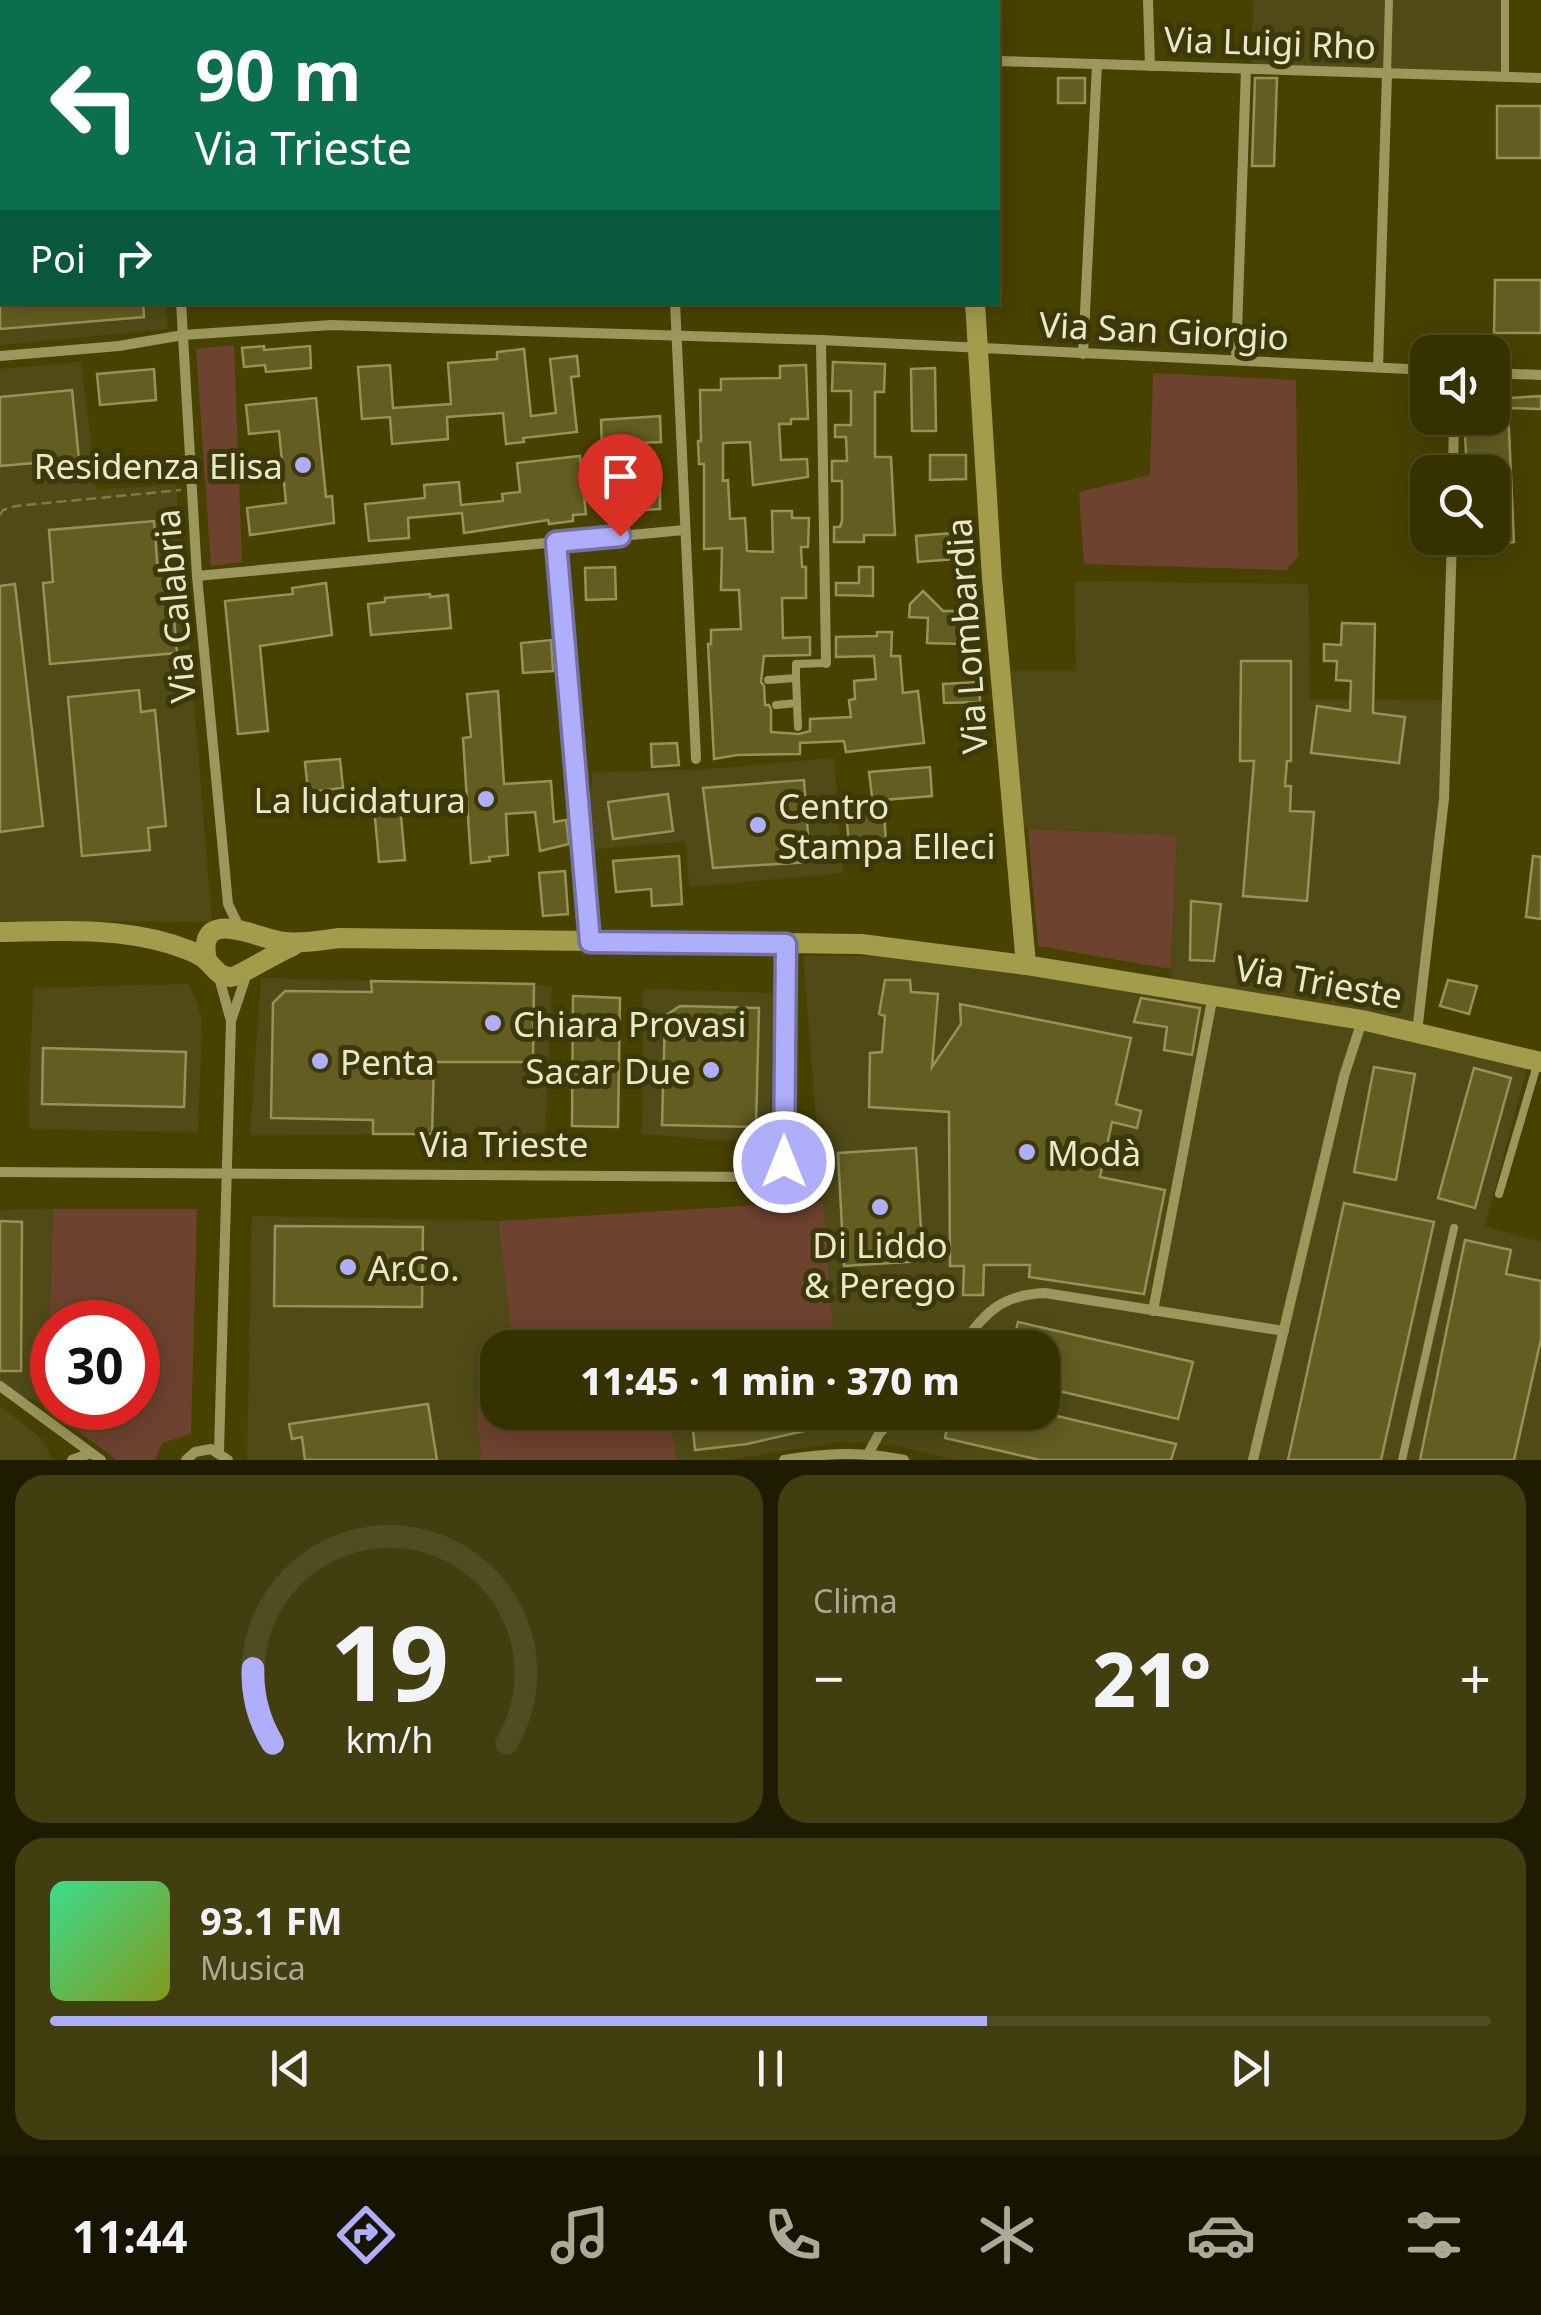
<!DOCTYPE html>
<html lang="it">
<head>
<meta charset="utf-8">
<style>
  body { margin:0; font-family:"Noto Sans",sans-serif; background:#413e0f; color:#f1f3f6; height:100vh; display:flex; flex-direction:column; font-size:38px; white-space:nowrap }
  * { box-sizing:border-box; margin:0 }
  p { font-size:32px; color:#aa9 }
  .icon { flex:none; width:55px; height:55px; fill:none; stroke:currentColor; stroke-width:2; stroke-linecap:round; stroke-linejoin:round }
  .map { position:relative; height:1460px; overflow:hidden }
  .side { display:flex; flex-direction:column; gap:15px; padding:15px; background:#1e1c00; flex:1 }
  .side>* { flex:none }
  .top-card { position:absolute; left:0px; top:0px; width:1000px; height:305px; box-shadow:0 5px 25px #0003,0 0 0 2px #504d22; background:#0b6e4f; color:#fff; overflow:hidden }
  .tools { position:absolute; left:1410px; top:335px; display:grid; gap:20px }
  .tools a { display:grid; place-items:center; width:100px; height:100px; border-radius:20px; background:#363200; box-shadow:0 5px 25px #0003,0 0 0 2px #504d22; font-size:50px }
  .speed { position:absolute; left:30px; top:1300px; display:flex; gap:20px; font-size:50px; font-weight:700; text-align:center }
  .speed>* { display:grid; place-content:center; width:130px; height:130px; border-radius:50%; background:#363200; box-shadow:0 5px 25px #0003,0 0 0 2px #504d22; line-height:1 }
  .speed .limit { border:15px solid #d22; background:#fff; color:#111 }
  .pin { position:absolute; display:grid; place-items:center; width:85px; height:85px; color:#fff; margin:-102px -42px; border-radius:50% 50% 50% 0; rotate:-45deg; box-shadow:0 0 10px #0007 }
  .pin .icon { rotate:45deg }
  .me { position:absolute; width:110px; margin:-55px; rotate:0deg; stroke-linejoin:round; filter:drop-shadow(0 0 8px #0008) }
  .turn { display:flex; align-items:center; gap:35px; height:210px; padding:0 30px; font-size:45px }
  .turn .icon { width:130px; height:130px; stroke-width:2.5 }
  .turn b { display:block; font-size:70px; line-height:85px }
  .then { display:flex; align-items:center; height:95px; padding:0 30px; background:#0003; gap:20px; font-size:38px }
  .big { font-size:75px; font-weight:800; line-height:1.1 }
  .side .tile { flex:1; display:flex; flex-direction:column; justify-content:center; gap:15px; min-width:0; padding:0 35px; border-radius:30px; background:#413e0f }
  .side .dial { align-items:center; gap:0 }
  .dial svg { height:260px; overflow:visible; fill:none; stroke:#504d22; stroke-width:7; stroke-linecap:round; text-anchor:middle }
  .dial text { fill:#f1f3f6; stroke:none }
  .song { display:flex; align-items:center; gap:30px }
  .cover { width:120px; height:120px; border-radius:15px; background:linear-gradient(135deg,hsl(150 70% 55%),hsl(70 70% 35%)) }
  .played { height:10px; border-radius:5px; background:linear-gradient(90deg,#afaefa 65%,#504d22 65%) }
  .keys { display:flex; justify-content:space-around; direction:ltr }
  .heat { display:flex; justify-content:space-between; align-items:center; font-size:55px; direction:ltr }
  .side .tiles { flex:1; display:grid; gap:15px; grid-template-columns:1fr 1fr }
  .tile:last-child { grid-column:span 2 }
  .trip { position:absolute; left:480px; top:1330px; width:580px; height:100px; border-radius:30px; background:#363200; box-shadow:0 5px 25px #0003,0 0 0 2px #504d22; font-weight:800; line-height:100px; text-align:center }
  .dock { display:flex; height:160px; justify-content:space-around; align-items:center; background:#161400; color:#aa9 }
  .dock .icon { width:70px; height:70px }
  .dock .active { color:#afaefa }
  .dock b { font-size:45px; color:#f1f3f6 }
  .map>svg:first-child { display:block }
</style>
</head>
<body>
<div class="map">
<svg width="1541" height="1460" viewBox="0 0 1541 1460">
  <rect width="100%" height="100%" fill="#484200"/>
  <g fill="#504b16">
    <path d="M 1253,0 L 1502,0 L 1503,74 L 1252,66 Z"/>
    <path d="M 0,85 L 2,85 L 2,302 L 166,303 L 168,329 L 0,345 Z"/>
    <path d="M 81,362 L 97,490 L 176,484 L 212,922 L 0,921 L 0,369 Z"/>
    <path d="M 1075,581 L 1308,584 L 1310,699 L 1444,700 L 1440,799 L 1415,1029 L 1171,983 L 1177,835 L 1018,828 L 1003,671 L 1076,671 Z"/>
    <path d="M 834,758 L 843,873 L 689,887 L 686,841 L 584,850 L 593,772 L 698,770 Z"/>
    <path d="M 803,956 L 884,956 L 1025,971 L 1355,1024 L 1527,1067 L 1485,1226 L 1541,1242 L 1541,1460 L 955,1460 L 893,1445 L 841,1442 L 728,1460 L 677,1460 L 669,1413 L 1042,1412 L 1042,1348 L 694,1347 L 833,1331 Z"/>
    <path d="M 261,978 L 552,986 L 545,1133 L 250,1135 Z"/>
    <path d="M 189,984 L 202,1018 L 198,1132 L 28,1129 L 33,988 Z"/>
    <path d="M 643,989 L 773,993 L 770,1144 L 642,1134 Z"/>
    <path d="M 53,1209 L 47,1401 L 16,1398 L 0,1384 L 0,1210 Z"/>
    <path d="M 252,1216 L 498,1221 L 513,1347 L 498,1348 L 497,1400 L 476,1403 L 481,1460 L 247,1460 Z"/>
    <path d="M 0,1406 L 42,1439 L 52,1460 L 0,1460 Z"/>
  </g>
  <g fill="#6d422f" fill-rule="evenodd">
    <path d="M 234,345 L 242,562 L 211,566 L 196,349 Z"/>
    <path d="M 1153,373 L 1296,380 L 1298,557 L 1286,570 L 1084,564 L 1079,492 L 1150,475 Z"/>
    <path d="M 1028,829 L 1177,835 L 1171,969 L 1038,946 Z"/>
    <path d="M 823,1201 L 833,1331 L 694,1348 L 513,1347 L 498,1221 Z"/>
    <path d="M 53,1209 L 197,1209 L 191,1434 L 162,1443 L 155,1460 L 117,1460 L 55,1414 L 47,1401 ZM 52,1322 L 138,1322 L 138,1408 L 52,1408 Z"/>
    <path d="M 497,1400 L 498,1412 L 669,1413 L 677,1460 L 481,1460 L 476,1403 Z"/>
  </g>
  <g fill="#635d22" stroke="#979257" stroke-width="2.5">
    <rect x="1058" y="78" width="27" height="25"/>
    <path d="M 1255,78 L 1277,78 L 1274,166 L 1252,166 Z"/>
    <rect x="1497" y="106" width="44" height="52"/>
    <path d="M 1495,280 L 1541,280 L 1541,333 L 1494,333 Z"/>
    <path d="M 0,302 L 143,302 L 144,317 L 0,329 Z"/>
    <path d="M 264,346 L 264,350 L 310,346 L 311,368 L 266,372 L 265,365 L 244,367 L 242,348 Z"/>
    <path d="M 524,349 L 531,416 L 556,413 L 550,359 L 577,356 L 579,376 L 571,377 L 577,432 L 523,438 L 524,442 L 506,444 L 503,413 L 447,417 L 448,439 L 392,444 L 390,417 L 362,419 L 358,367 L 390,365 L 393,408 L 451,404 L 448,363 L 497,359 L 497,352 Z"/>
    <path d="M 833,362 L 885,364 L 884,392 L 875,392 L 875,457 L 891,457 L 895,535 L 864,535 L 864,542 L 834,542 L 834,527 L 840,527 L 842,521 L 842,481 L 832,481 L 832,461 L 847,461 L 846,437 L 835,437 L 835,425 L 851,425 L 851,391 L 832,391 Z"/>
    <path d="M 806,365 L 808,419 L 791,419 L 791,424 L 779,424 L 781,460 L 807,459 L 808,477 L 753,485 L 750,442 L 723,443 L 723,481 L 728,480 L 730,519 L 745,518 L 747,551 L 773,552 L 772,511 L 792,511 L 792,518 L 809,518 L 808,547 L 801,547 L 802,567 L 806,567 L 806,598 L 782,598 L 783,638 L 810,637 L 810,655 L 764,656 L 761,682 L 764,686 L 765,705 L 769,705 L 771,710 L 771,732 L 799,734 L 810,731 L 810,719 L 851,717 L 849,700 L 855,699 L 854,681 L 876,679 L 874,656 L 836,657 L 836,637 L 877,636 L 877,632 L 892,632 L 891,656 L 900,656 L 903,693 L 918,691 L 924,743 L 846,752 L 844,741 L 800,743 L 800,754 L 737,755 L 714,759 L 708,644 L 711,644 L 711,630 L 741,629 L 739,590 L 721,590 L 722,548 L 704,549 L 704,464 L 699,464 L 698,441 L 701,441 L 700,390 L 721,390 L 721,379 L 780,378 L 780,366 Z"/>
    <path d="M 935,368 L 936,431 L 912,431 L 911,369 Z"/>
    <path d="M 154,369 L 156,400 L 100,405 L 97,374 Z"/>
    <path d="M 72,390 L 79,459 L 0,466 L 0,397 Z"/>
    <path d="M 1541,396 L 1541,409 L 1508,408 L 1514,542 L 1492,544 L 1492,472 L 1467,472 L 1464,418 L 1492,418 L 1492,399 Z"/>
    <path d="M 316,398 L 326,497 L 332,496 L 334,523 L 250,535 L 247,508 L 286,503 L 279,431 L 249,434 L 246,405 Z"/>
    <path d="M 660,416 L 661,442 L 622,444 L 625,473 L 660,472 L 660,509 L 604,512 L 601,420 Z"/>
    <path d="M 930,455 L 966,455 L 966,479 L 930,480 Z"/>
    <path d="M 580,456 L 586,514 L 573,515 L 573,521 L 549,524 L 548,520 L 464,533 L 462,513 L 408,518 L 409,538 L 369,541 L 365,504 L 425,498 L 424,485 L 459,482 L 461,505 L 503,501 L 502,494 L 520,492 L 517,463 Z"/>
    <path d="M 154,521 L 158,573 L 170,572 L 177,653 L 50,664 L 43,583 L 53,582 L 49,530 Z"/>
    <path d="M 965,532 L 968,558 L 918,562 L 916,536 Z"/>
    <path d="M 615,567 L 616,599 L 586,600 L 585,568 Z"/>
    <path d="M 859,567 L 873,567 L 873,596 L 836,595 L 836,583 L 859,583 Z"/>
    <path d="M 326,583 L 332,635 L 260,646 L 268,731 L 238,734 L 225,601 L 293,594 L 292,588 Z"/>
    <path d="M 15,584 L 43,826 L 0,832 L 0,586 Z"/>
    <path d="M 923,591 L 943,611 L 962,611 L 961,644 L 927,643 L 928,618 L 909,617 L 910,604 Z"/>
    <path d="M 430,594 L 430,597 L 448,595 L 451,628 L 371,635 L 368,604 L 385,602 L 385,598 Z"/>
    <path d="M 1342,623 L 1375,624 L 1373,713 L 1405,717 L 1399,763 L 1311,753 L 1317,706 L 1350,711 L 1351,681 L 1336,680 L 1337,661 L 1324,661 L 1324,644 L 1341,645 Z"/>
    <path d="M 551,640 L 553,671 L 523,673 L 521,643 Z"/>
    <path d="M 1241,661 L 1291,661 L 1291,761 L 1287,761 L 1285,786 L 1291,786 L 1290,811 L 1314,812 L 1307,901 L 1243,896 L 1254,761 L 1240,761 Z"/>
    <path d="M 979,682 L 980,702 L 944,703 L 943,684 Z"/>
    <path d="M 139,690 L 141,712 L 155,710 L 166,826 L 148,828 L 150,850 L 82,856 L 68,697 Z"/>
    <path d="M 498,691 L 504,784 L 551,781 L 554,822 L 566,820 L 569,844 L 540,851 L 535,812 L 506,814 L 508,855 L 489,857 L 490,861 L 471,863 L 463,738 L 471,737 L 467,694 Z"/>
    <path d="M 677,743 L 679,765 L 652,767 L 651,744 Z"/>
    <path d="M 340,759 L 343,788 L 308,792 L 305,762 Z"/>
    <path d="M 930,767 L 932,796 L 883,800 L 887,854 L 850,857 L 845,799 L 872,797 L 869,772 Z"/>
    <path d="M 804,780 L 810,862 L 713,868 L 703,788 Z"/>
    <path d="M 668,794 L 673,831 L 613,839 L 608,802 Z"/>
    <path d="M 400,805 L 405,860 L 379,862 L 374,807 Z"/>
    <path d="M 679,856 L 682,904 L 652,906 L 651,889 L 616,892 L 613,861 Z"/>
    <path d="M 1533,856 L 1541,857 L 1541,919 L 1526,917 Z"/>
    <path d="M 565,871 L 568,914 L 543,916 L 539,873 Z"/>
    <path d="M 1191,901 L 1221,904 L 1214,961 L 1190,960 Z"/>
    <path d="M 885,980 L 910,980 L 911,992 L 938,994 L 932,1067 L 961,1024 L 960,1004 L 1131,1038 L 1116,1104 L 1141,1111 L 1137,1128 L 1112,1122 L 1100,1177 L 1165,1190 L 1144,1294 L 1029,1277 L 1030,1265 L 984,1265 L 983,1295 L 963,1295 L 964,1266 L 950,1266 L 949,1112 L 869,1107 L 870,1053 L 882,1052 L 885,1016 L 879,1014 Z"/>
    <path d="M 1448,980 L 1477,986 L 1469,1014 L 1440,1006 Z"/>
    <path d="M 371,981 L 534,984 L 533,1062 L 434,1062 L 432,1134 L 373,1134 L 373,1120 L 271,1118 L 273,1003 L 285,991 L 372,992 Z"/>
    <path d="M 573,996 L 620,998 L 618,1127 L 572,1126 Z"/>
    <path d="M 1141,998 L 1200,1008 L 1192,1055 L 1164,1050 L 1167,1027 L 1134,1022 Z"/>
    <path d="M 680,1006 L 759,1008 L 756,1127 L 662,1125 L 665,1016 Z"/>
    <path d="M 43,1048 L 186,1052 L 184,1107 L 42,1104 Z"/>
    <path d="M 1374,1067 L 1415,1074 L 1396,1180 L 1354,1172 Z"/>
    <path d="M 1474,1068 L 1511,1078 L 1475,1208 L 1438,1198 Z"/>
    <path d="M 916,1148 L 923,1261 L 844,1266 L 838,1153 Z"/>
    <path d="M 1344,1203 L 1434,1222 L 1381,1460 L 1288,1460 Z"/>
    <path d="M 0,1221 L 22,1222 L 21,1371 L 0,1371 Z"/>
    <path d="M 275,1226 L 423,1227 L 422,1307 L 274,1306 Z"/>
    <path d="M 1465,1240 L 1511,1250 L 1506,1274 L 1541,1281 L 1541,1339 L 1514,1460 L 1420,1460 Z"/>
    <path d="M 1018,1322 L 1193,1362 L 1178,1419 L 1042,1387 L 1042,1348 L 1012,1348 Z"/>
    <path d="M 428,1404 L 437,1460 L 305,1460 L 302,1437 L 292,1439 L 289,1424 Z"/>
    <path d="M 696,1412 L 812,1412 L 813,1429 L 747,1444 L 695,1450 L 692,1419 L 697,1419 Z"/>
    <path d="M 950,1412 L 1040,1412 L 1176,1444 L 1171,1460 L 1040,1460 L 945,1438 Z"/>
  </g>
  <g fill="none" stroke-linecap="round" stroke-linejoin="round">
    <g stroke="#807c46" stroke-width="2.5" stroke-dasharray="10 5" stroke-linecap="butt">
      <path d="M 0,226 L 2,226"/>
      <path d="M 0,515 L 3,510 L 16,506 L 181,490"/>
    </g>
    <g stroke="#9c975c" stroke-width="8">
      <path d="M 1505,0 L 1505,77"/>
      <path d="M 1387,74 L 1389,0"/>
      <path d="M 768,680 L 796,678 L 796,664 L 826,663"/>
      <path d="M 797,703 L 798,727"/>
      <path d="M 776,705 L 797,703 L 796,678"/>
      <path d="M 1499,1194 L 1538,1062"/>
      <path d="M 1402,1460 L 1454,1228"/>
    </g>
    <g stroke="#9c975c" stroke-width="10">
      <path d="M 308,0 L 308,2"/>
      <path d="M 433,0 L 434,2"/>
      <path d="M 846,0 L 846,2"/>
      <path d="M 1148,0 L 1150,66"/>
      <path d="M 998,61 L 1541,78"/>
      <path d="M 0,69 L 2,68"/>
      <path d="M 181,302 L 197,576 L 228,904 L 239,927"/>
      <path d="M 675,302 L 696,759"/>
      <path d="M 821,340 L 826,663"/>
      <path d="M 1083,354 L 1097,64"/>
      <path d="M 0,356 L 119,346 L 183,335 L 331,325 L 821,340 L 1428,370"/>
      <path d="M 1236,360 L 1246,69"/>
      <path d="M 1378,367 L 1387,74"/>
      <path d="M 1492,373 L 1541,375"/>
      <path d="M 1453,472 L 1454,418"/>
      <path d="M 555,543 L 590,940"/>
      <path d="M 197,576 L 684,530"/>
      <path d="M 218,974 L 231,1021"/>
      <path d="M 1417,1032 L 1444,799 L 1452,538"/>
      <path d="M 0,1172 L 757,1177 L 774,1174 L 784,1162 L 786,944"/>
      <path d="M 1153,1311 L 1213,995"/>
      <path d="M 959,1348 C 986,1313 999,1295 1045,1293 L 1284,1331"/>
      <path d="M 0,1386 L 101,1460"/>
      <path d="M 219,1451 L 231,1021 L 248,970"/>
      <path d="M 868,1454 L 879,1434 L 899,1412"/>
      <path d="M 72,1460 L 91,1453"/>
      <path d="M 186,1460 L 195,1452 L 211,1449 L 228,1460"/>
      <path d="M 784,1460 C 825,1453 863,1451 904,1460"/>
      <path d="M 1253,1460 L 1344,1076 L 1362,1021"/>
    </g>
    <g stroke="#a39c4b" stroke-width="20">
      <path d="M 955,2 L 955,0"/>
      <path d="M 975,302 L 992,578 L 1026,965"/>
      <path d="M 0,932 C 56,931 116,927 171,944 C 182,948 198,952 206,960 C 215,968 218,977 231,977 C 238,977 279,951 293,946"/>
      <path d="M 207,961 C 195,903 260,940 284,942 C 303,944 321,940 340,938 L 861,944 L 1026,965 L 1362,1020 L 1541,1062"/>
    </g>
  </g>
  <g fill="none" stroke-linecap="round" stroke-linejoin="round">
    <g stroke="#7271a2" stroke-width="25">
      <path id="route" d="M 620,536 L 556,542 L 590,942 L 786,944 L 784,1162"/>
    </g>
    <use href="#route" stroke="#afaefa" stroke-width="18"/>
  </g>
  <g fill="#afaefa" stroke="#3c3808" stroke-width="4">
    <circle cx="303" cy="465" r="10"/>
    <circle cx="486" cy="799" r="10"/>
    <circle cx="758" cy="825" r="10"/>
    <circle cx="493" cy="1023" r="10"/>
    <circle cx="320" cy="1061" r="10"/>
    <circle cx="711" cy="1070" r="10"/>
    <circle cx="1027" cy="1152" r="10"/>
    <circle cx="880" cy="1207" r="10"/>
    <circle cx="348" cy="1267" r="10"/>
  </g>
  <g text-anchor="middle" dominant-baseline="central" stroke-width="10" stroke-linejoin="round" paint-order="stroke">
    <g font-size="35" fill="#eae8ca" stroke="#3c3808">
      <text transform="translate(1270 42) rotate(2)">Via Luigi Rho</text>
      <text transform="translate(1164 330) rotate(3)">Via San Giorgio</text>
      <text transform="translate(174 606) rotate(-95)">Via Calabria</text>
      <text transform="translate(966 636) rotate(-94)">Via Lombardia</text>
      <text transform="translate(1319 981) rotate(10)">Via Trieste</text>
      <text x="504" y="1143">Via Trieste</text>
    </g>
    <g font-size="35" fill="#eae8ca" stroke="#3c3808" text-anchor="start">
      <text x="283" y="465" text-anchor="end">Residenza Elisa</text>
      <text x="466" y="799" text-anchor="end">La lucidatura</text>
      <text x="778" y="805">Centro<tspan x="778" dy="40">Stampa Elleci</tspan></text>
      <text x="513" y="1023">Chiara Provasi</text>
      <text x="340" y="1061">Penta</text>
      <text x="691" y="1070" text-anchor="end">Sacar Due</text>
      <text x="1047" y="1152">Modà</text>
      <text x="880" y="1244" text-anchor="middle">Di Liddo<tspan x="880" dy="40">&amp; Perego</tspan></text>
      <text x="368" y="1267">Ar.Co.</text>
    </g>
  </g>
</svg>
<div class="tools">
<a><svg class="icon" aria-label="sound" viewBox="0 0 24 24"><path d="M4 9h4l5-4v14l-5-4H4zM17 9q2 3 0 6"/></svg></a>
<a><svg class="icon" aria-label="search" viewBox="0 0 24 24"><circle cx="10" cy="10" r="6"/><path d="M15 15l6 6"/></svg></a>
</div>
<div class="speed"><div class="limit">30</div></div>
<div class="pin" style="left:620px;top:536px;background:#d93025"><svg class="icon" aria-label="arrive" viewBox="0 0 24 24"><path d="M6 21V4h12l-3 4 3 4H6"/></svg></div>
<svg class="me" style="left:784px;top:1162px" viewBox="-20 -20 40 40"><circle r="17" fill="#afaefa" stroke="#fff" stroke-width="3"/><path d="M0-11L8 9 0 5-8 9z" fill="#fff"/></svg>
<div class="trip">11:45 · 1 min · 370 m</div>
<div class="top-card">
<div class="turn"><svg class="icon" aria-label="left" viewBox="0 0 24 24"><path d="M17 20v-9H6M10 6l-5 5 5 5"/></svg><div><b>90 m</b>Via Trieste</div></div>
<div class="then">Poi<svg class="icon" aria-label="right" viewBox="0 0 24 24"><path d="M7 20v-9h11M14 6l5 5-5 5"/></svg></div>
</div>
</div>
<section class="side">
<div class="tiles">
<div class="tile dial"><svg viewBox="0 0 100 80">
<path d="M14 69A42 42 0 1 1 86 69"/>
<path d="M14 69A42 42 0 0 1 8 46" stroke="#afaefa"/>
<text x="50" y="56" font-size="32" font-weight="700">19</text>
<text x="50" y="72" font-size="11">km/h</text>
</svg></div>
<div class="tile"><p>Clima</p>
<div class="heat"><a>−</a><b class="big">21°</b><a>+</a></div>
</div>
<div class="tile">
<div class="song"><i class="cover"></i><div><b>93.1 FM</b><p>Musica</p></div></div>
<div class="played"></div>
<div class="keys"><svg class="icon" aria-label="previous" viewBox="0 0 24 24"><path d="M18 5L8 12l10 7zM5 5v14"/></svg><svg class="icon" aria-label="pause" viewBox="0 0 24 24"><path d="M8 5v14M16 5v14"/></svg><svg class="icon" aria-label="next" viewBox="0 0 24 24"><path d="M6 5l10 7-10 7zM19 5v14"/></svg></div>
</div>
</div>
</section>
<nav class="dock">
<b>11:44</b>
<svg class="icon active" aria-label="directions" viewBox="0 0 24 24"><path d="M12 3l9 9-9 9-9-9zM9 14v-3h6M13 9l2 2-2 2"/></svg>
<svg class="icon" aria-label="music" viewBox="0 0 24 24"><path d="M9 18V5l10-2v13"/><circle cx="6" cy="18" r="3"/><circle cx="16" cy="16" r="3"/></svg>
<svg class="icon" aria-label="phone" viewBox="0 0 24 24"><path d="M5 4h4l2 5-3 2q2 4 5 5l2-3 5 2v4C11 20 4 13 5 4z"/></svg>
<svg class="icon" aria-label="climate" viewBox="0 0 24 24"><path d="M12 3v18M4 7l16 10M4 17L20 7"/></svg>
<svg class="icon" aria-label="car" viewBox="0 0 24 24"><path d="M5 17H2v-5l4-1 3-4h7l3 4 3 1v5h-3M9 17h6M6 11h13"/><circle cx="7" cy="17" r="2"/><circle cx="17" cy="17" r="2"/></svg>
<svg class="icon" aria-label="filters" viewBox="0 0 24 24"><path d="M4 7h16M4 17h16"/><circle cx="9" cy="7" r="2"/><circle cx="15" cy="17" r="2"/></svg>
</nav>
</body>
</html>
